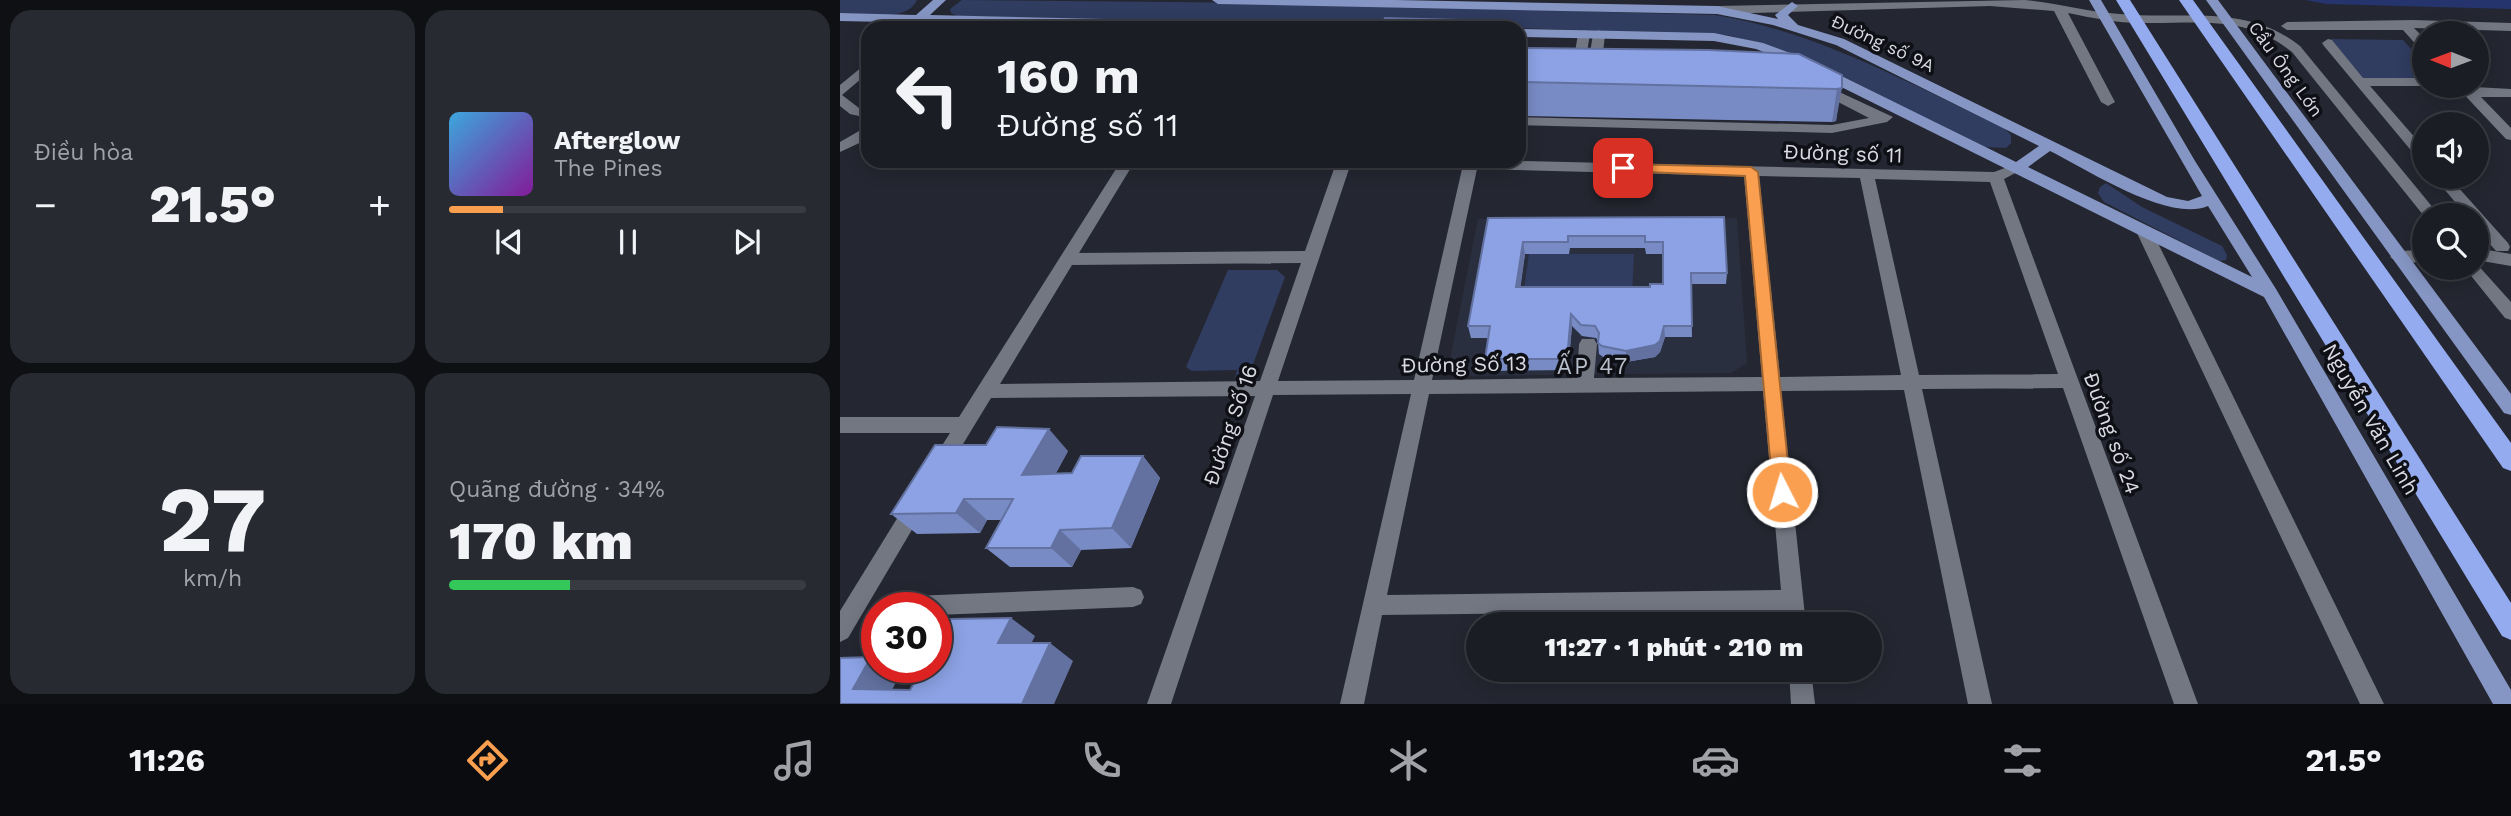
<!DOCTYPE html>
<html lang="vi">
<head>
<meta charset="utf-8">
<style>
  body { margin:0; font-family:"Work Sans",sans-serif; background:#282a32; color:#f1f3f6; height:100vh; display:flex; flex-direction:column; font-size:26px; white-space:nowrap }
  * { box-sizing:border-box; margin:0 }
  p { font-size:23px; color:#a0a2a7 }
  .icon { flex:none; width:38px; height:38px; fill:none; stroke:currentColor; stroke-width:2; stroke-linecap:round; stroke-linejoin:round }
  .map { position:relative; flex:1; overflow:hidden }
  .side { display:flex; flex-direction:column; gap:10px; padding:10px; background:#0f1014; width:840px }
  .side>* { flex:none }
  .guide { position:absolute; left:21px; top:21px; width:665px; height:147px; border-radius:21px; box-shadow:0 4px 18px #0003,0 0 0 2px #393b42; background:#1b1d25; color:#f1f3f6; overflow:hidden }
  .needle { width:46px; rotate:271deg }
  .buttons { position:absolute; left:1572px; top:21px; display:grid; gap:14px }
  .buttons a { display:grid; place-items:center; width:77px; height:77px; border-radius:50%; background:#1b1d25; box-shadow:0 4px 18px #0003,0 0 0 2px #393b42; font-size:35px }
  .speed { position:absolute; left:21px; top:592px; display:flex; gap:14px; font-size:35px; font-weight:700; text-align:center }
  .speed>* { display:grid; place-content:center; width:91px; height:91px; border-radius:50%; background:#1b1d25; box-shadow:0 4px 18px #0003,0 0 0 2px #393b42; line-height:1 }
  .speed .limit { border:10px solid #d22; background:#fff; color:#111 }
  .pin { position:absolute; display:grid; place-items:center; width:60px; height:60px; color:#fff; margin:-30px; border-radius:14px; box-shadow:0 4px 10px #0006 }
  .me { position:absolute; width:77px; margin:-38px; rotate:355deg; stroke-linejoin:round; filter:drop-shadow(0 0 5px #0008) }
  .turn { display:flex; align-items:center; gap:24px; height:147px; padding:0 21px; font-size:32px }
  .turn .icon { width:91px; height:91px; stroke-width:2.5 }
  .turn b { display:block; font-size:49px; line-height:60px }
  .big { font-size:52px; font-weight:800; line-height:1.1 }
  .side .widget { flex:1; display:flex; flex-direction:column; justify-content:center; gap:10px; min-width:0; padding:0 24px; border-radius:21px; background:#282a32 }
  .side .dial { align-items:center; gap:0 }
  .dial b { font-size:91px; line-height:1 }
  .song { display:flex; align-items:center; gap:21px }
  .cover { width:84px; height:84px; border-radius:10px; background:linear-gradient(135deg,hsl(200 70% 55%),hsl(290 70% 35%)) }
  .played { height:7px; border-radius:4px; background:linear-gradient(90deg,#fa9f4f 15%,#393b42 15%) }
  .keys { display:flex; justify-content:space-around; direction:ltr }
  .heat { display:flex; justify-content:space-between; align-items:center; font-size:38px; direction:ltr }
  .charge { height:10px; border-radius:5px; background:linear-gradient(90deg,#34c759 34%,#393b42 0) }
  .side .tiles { flex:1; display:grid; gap:10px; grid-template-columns:repeat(2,1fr) }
  .trip { position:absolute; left:626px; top:612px; width:416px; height:70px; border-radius:35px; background:#1b1d25; box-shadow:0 4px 18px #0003,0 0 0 2px #393b42; font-weight:800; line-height:70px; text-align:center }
  .dock { display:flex; height:112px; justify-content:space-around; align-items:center; background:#0b0c0f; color:#a0a2a7 }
  .dock .icon { width:49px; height:49px }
  .dock .on { color:#fa9f4f }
  .dock b { font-size:32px; color:#f1f3f6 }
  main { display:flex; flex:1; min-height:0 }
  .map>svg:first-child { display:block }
</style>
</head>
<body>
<main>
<section class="side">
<div class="tiles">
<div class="widget"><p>Điều hòa</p>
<div class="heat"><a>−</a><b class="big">21.5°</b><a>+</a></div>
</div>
<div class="widget">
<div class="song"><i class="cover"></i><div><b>Afterglow</b><p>The Pines</p></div></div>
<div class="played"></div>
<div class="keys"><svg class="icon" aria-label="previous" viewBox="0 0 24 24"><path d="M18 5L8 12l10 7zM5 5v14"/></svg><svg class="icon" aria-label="pause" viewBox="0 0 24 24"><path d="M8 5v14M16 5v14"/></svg><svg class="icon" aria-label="next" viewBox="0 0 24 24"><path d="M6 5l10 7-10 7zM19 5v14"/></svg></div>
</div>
<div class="widget dial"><b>27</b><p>km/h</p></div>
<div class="widget"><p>Quãng đường · 34%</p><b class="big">170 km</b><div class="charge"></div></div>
</div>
</section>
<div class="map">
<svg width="1671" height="704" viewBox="0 0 1671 704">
  <rect width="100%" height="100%" fill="#242731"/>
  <path fill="#2a2f3f" d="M 897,218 L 907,363 L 891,373 L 623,376 L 609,364 L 638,219 Z"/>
  <g fill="#303c60">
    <path d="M 0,0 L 77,0 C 67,23 21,14 0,13 Z"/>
    <path d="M 122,0 L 437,3 L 875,15 C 979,32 1070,84 1164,128 L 1171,135 L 1171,143 L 1166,148 L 1144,147 L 915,42 L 887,35 L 679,28 L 117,16 L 111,13 L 110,9 Z"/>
    <path d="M 1491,39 L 1563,40 L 1584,63 L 1584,80 L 1523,80 Z"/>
    <path d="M 1266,183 L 1302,207 L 1382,246 L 1387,255 L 1386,260 L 1379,261 L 1264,202 L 1258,193 L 1260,187 Z"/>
    <path d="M 689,254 L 794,254 L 792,296 L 683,296 Z"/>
    <path d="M 388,270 L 437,270 L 445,277 L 411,370 L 395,378 L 397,370 L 352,371 L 346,367 Z"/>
  </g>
  <path fill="#25346c" d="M 1465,0 L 1671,0 L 1671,9 L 1486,4 Z"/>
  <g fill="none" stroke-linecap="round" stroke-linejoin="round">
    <g fill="#727782" fill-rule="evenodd">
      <path d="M 1185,0 C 1217,3 1248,12 1280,14 C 1345,20 1406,3 1460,46 L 1599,215 L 1584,216 L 1452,52 C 1405,14 1358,24 1302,23 C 1277,23 1252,18 1228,13 L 1275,102 L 1268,106 L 1261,102 L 1214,11 L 1150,6 L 877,14 L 871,10 L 877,6 Z"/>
      <path d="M 79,15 L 85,19 L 76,28 L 63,28 Z"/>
      <path d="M 1573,20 L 1671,23 L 1671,31 L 1574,28 L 1584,38 L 1584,50 L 1580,49 L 1563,30 L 1447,30 L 1441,26 L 1447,22 Z"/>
      <path d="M 744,30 L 750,34 L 744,70 L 738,74 L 732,70 L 738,34 Z"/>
      <path d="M 759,30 L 765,34 L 761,72 L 754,76 L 747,72 L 753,34 Z"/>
      <path d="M 1488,39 L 1492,40 L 1523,78 L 1584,78 L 1584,86 L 1530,86 L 1584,148 L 1584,161 L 1579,160 L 1484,46 L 1482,43 Z"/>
      <path d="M 28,62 L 28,73 L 2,95 L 19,108 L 28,109 L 28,139 L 0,152 L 0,142 L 19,131 L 19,116 L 10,114 L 0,106 L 0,85 Z"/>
      <path d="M 980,83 L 1053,117 L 1047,122 L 992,133 L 679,125 L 679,117 L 992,125 L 1029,118 L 975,90 L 975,84 Z"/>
      <path d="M 1616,86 L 1671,89 L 1671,97 L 1641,97 L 1671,128 L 1671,140 L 1666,139 Z"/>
      <path d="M 281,161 L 295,161 L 239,253 L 465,251 L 495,166 L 486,164 L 484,161 L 679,161 L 1154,172 L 1176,164 L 1181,166 L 1183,169 L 1164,179 L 1358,704 L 1334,704 L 1223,388 L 1082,389 L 1152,704 L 1128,704 L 1064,390 L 941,391 L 966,625 L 944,625 L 943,610 L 542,615 L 524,704 L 500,704 L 571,394 L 433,395 L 331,704 L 307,704 L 415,396 L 151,398 L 106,472 L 99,474 L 92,472 L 89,466 L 110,433 L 0,433 L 0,417 L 119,417 ZM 510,166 L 622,169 L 574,380 L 438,381 ZM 637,169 L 904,176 L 922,377 L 754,378 L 757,344 L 754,339 L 742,339 L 739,344 L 737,378 L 592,380 ZM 919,176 L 1020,178 L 1061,375 L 940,377 ZM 1035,179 L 1150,182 L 1218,374 L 1079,375 ZM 461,263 L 420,381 L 160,384 L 232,265 ZM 923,391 L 941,590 L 547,595 L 589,394 Z"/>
      <path d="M 1594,177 L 1609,177 L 1668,243 L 1670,247 L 1668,251 L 1656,251 L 1636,228 L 1636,215 L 1626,215 Z"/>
      <path d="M 1304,226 L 1312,231 L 1544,704 L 1520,704 L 1296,231 Z"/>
      <path d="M 1636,248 L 1671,254 L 1671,266 L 1636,260 Z"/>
      <path d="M 1584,250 L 1584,262 L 1558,263 L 1550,257 L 1558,251 Z"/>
      <path d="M 1636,263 L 1671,302 L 1671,320 L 1665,318 L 1628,272 L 1626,268 L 1636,268 Z"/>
      <path d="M 76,496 L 83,499 L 86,505 L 83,511 L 8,638 L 0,642 L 0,611 L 69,499 Z"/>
      <path d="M 293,587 L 301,590 L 304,597 L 301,604 L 293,607 L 96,615 L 96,607 L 37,607 L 40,600 L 48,597 Z"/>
      <path d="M 949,670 L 971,670 L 975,704 L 951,704 Z"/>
    </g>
    <g fill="#8696c4" fill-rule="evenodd">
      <path d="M 93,0 L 106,0 L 90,15 L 487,24 L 493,28 L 324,28 L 0,21 L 0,13 L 76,15 Z"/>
      <path d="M 372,0 L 556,0 L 877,6 L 938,19 L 935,15 L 952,2 L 958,6 L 948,15 L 958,25 L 1004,39 L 1327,197 L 1348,201 L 1362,196 L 1249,0 L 1261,0 L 1355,161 L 1436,289 L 1671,690 L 1671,704 L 1653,704 L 1424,297 L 959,66 L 916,49 L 874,41 L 679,37 L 679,29 L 874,33 L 923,43 L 969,60 L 1176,162 L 1199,146 L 996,45 L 933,25 L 877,14 L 378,4 ZM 1210,151 C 1248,170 1329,223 1368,206 L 1412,277 L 1188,167 Z"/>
      <path d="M 1366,0 L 1378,0 L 1671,394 L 1671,415 L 1664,413 Z"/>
    </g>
    <g fill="#94abf0" fill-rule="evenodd">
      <path d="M 1276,0 L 1290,0 L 1671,603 L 1671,640 L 1662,636 Z"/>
      <path d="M 1339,0 L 1353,0 L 1671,443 L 1671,471 L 1663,468 Z"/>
    </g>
  </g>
  <g fill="#788bc4" fill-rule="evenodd">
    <path d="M 679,48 L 1002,75 L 996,121 L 992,122 L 679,116 Z"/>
    <path d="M 884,217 L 887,273 L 886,284 L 851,284 L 852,337 L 825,337 L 820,352 L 815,357 L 786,362 L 763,357 L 759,354 L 758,341 L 756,338 L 742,336 L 732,326 L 728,370 L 648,371 L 645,359 L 648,338 L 631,338 L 628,326 L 648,218 ZM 730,248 L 805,248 L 806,254 L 823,254 L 823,284 L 810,287 L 680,287 L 685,254 L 729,254 Z"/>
    <path d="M 228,451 L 216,473 L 232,473 L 303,456 L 320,478 L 291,548 L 241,550 L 232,567 L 170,567 L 146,548 L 161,520 L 147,520 L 140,533 L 77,534 L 51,514 Z"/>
  </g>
  <g fill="#6271a0">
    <path d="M 1002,88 L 996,121 L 992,122 L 997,89 Z"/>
    <path d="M 683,242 L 685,254 L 679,299 L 676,287 Z"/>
    <path d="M 731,314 L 732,326 L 728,370 L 727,359 Z"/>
    <path d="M 824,326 L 825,337 L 820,352 L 815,357 L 786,362 L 786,351 Z"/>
    <path d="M 209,429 L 228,451 L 204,495 L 182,475 Z"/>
    <path d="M 303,456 L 320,478 L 291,548 L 272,528 Z"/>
    <path d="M 124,499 L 147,520 L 140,533 L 116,513 Z"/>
    <path d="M 220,530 L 241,550 L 232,567 L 211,548 Z"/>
    <path d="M 171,618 L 195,636 L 183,660 L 158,643 Z"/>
    <path d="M 210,643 L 233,661 L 214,704 L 182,704 Z"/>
    <path d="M 31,657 L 37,661 L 37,667 L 47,667 L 60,674 L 45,704 L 13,689 Z"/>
  </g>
  <g fill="#8ca2e4" stroke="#6271a0" stroke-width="2" fill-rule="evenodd">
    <path d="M 545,18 L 620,20 L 617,28 L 540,28 Z"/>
    <path d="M 679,48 L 869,50 L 959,54 L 1002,75 L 1002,88 L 997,89 L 679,82 Z"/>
    <path d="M 884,217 L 887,273 L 851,273 L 852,326 L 824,326 L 820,341 L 815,345 L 786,351 L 762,346 L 758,343 L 759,333 L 755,326 L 741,325 L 731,314 L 727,359 L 645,359 L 650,326 L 628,326 L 648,218 ZM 728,236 L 805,236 L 805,242 L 823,242 L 823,284 L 810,284 L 810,287 L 676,287 L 683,242 L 728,242 Z"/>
    <path d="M 157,427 L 209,429 L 182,475 L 232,473 L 241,456 L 303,456 L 272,528 L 220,530 L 211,548 L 146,548 L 173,499 L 124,499 L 116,513 L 51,514 L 95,445 L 146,445 Z"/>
    <path d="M 171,618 L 158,643 L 210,643 L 182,704 L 0,704 L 0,658 L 31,657 L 13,689 L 70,690 L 83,667 L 96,667 L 96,644 L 111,619 Z"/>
  </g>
  <path fill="#fa9f4f" stroke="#a26733" stroke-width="2" d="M 783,164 L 911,167 L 918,172 L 951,492 L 949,498 L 942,500 L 936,498 L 933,492 L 905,176 L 779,171 L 779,165 Z"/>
  <g text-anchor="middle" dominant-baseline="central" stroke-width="7" stroke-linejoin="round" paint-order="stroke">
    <g font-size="18" fill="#d9dbe2" stroke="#0f1015">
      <text transform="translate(1043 43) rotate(25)">Đường số 9A</text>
      <text transform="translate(1446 69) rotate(54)">Cầu Ông Lớn</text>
    </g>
    <g font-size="21" fill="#d9dbe2" stroke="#0f1015">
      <text transform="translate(1003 153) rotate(2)">Đường số 11</text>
      <text transform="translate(624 364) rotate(-1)">Đường Số 13</text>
      <text transform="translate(1531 419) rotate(60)">Nguyễn Văn Linh</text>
      <text transform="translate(390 425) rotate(-71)">Đường Số 16</text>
      <text transform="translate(1272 433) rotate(70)">Đường số 24</text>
    </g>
    <g font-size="23" letter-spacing="2" fill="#b9becb" stroke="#0f1015">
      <text x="753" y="366">ẤP 47</text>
    </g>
  </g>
</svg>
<div class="buttons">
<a><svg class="needle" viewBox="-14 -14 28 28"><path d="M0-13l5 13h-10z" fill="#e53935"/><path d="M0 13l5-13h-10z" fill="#a0a2a7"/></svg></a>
<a><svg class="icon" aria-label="sound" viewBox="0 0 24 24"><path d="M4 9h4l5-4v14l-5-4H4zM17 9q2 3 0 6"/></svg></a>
<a><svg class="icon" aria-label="search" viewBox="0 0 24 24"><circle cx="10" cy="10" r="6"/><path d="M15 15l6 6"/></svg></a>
</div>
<div class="speed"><div class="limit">30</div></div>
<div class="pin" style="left:783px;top:168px;background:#d93025"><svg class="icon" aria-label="arrive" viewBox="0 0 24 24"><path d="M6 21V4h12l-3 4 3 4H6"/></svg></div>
<svg class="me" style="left:942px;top:492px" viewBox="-20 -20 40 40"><circle r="17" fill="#fa9f4f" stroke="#fff" stroke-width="3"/><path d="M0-11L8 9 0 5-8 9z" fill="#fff"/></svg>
<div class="trip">11:27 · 1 phút · 210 m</div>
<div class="guide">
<div class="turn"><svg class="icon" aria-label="left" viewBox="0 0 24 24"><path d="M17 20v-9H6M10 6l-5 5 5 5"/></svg><div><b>160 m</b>Đường số 11</div></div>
</div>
</div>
</main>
<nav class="dock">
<b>11:26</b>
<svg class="icon on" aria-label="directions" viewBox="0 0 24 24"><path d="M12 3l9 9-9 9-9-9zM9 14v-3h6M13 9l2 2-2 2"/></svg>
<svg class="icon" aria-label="music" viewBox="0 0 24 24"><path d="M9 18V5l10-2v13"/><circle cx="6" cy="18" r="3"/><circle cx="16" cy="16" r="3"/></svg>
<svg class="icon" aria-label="phone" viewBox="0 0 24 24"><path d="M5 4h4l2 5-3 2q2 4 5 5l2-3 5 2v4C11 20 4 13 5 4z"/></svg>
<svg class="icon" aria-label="climate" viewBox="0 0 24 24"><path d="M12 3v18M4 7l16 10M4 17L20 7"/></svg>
<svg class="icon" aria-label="car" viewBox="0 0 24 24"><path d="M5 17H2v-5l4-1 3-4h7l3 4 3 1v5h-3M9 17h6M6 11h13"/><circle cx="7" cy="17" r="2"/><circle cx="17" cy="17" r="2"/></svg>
<svg class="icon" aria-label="filters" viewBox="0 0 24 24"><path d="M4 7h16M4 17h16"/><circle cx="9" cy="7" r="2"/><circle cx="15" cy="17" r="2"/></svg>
<b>21.5°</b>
</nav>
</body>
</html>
